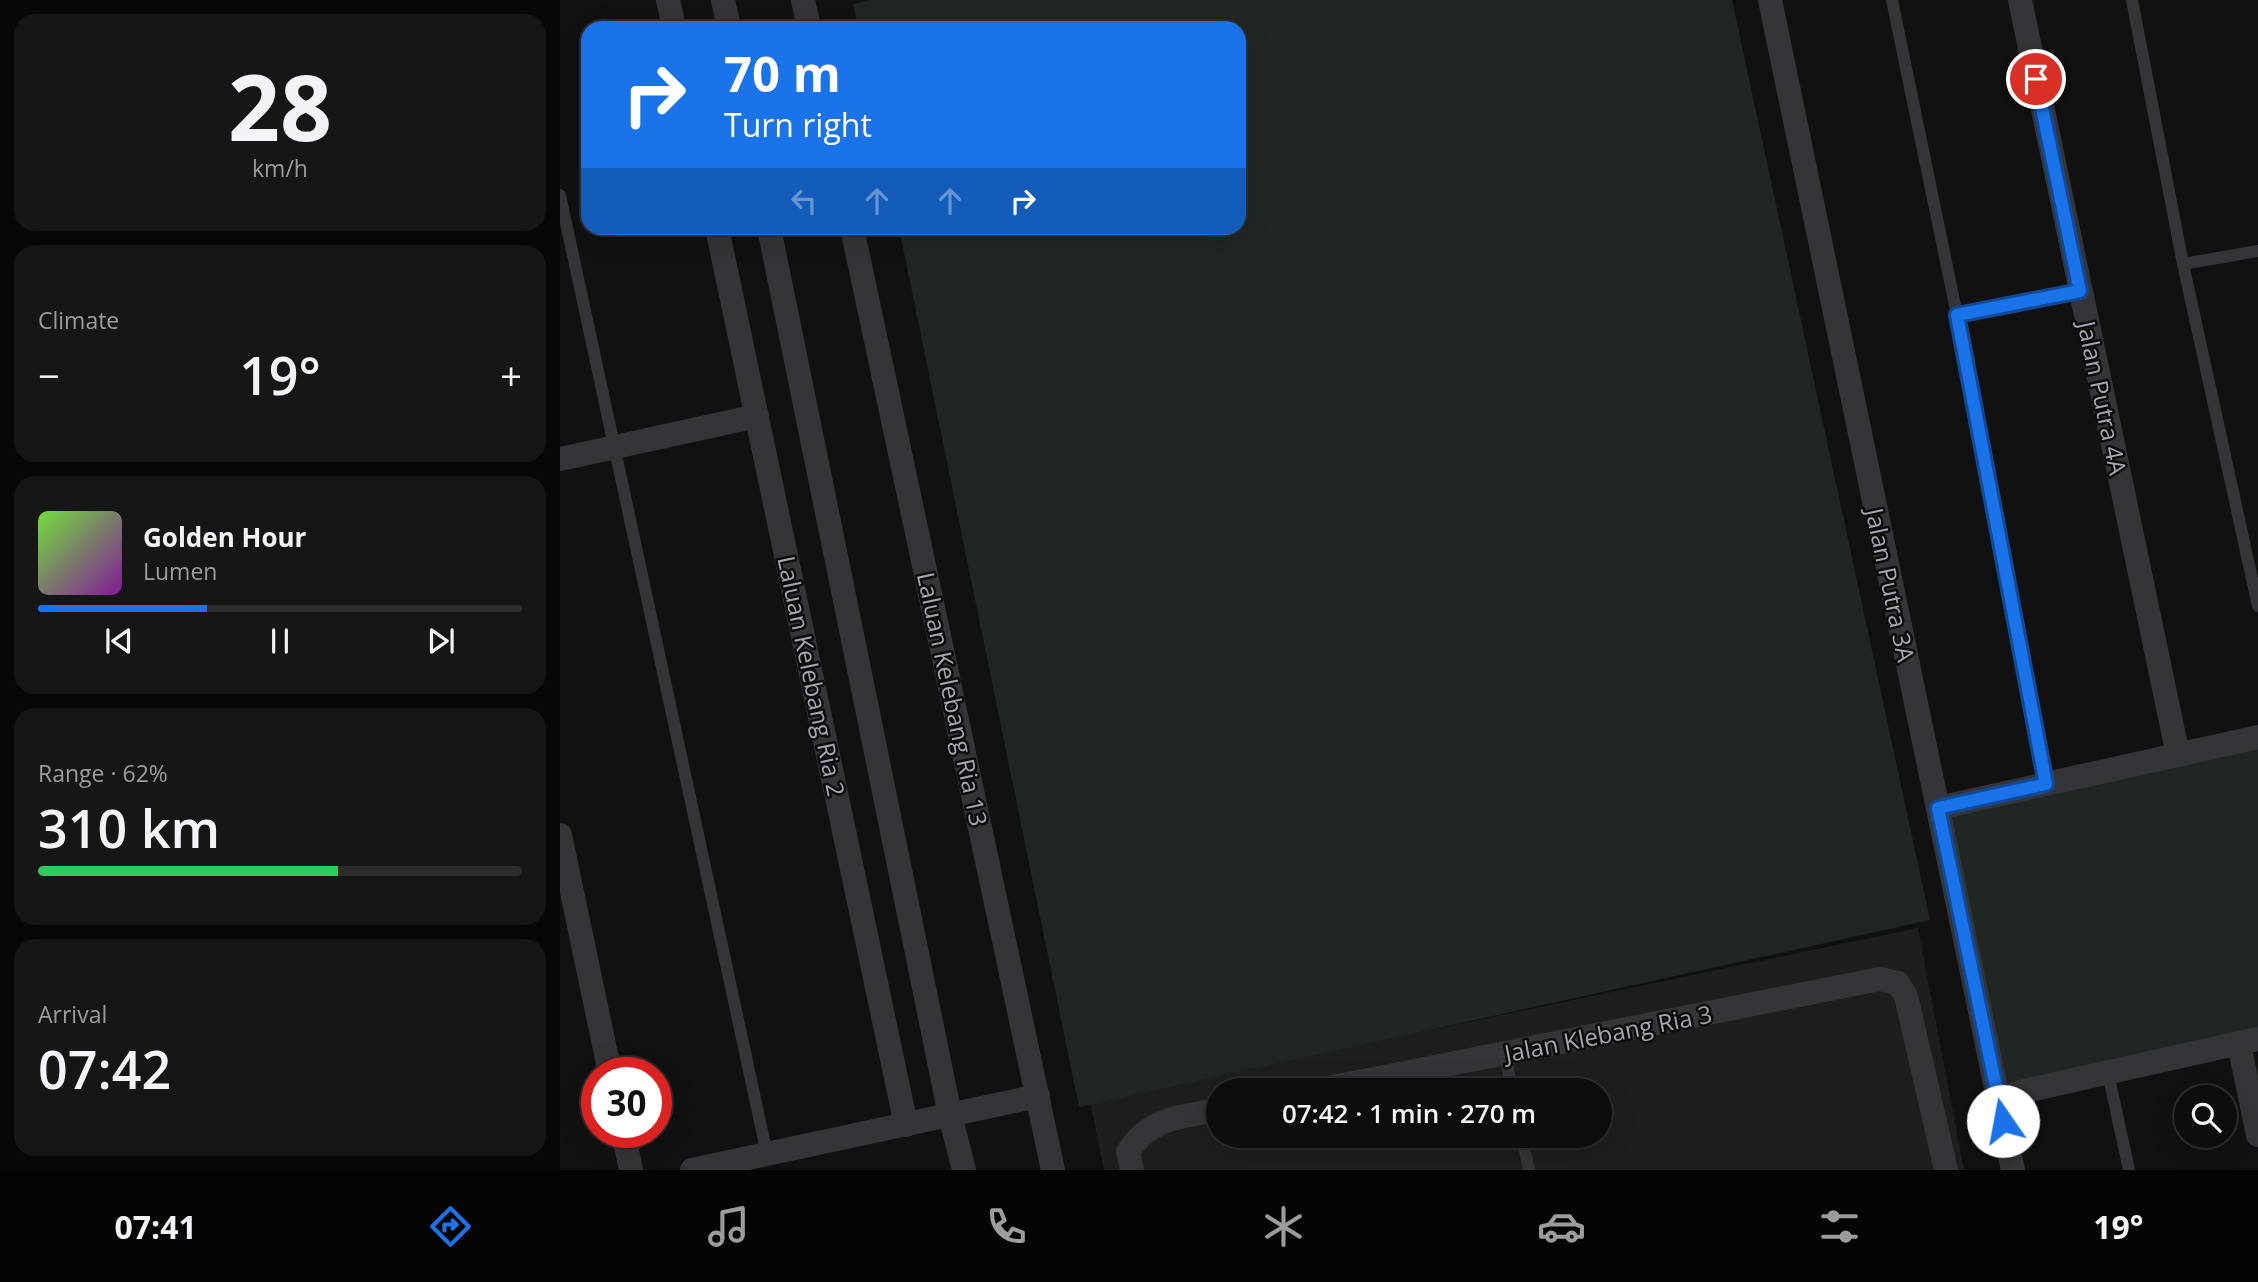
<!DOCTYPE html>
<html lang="en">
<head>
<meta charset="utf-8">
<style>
  body { margin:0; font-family:"Open Sans",sans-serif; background:#161617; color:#f1f3f6; height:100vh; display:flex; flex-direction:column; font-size:26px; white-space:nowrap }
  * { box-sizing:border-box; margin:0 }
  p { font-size:23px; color:#9a9c9e }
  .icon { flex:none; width:38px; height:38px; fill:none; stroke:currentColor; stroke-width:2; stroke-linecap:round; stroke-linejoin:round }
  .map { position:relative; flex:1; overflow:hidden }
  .drawer { display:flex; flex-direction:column; gap:14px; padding:14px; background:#070708; width:560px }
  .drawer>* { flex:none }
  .guide { position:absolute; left:21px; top:21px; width:665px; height:214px; border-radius:21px; box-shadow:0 7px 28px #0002,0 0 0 2px #2d2d2e; background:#1a73e8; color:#fff; overflow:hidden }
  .controls { position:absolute; left:1614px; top:1085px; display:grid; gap:14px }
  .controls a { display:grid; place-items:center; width:63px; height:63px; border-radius:50%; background:#0d0d0e; box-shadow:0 7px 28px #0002,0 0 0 2px #2d2d2e; font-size:35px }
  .speed { position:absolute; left:21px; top:1057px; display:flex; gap:14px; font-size:35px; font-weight:700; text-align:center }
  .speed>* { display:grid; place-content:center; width:91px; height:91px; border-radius:50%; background:#0d0d0e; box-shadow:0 7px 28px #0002,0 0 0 2px #2d2d2e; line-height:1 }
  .speed .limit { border:10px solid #d22; background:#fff; color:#111 }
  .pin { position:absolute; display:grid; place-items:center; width:60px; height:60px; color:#fff; margin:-30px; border:4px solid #fff; border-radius:50%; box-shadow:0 2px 7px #0007 }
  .me { position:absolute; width:77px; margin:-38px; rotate:348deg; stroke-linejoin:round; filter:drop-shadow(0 0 5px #0008) }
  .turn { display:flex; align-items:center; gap:24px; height:147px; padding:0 28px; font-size:32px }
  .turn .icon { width:91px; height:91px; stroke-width:2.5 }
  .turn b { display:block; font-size:49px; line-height:60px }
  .lanes { display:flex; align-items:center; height:66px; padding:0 28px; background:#0003; justify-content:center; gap:35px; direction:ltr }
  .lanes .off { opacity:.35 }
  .big { font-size:52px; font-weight:600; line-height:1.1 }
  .drawer .widget { flex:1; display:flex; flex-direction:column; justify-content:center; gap:10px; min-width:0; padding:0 24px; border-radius:21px; background:#161617 }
  .drawer .dial { align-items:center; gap:0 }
  .dial b { font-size:91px; line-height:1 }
  .song { display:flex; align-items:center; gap:21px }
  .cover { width:84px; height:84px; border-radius:10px; background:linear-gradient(135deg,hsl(100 70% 55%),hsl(290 70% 35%)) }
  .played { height:7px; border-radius:4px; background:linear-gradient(90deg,#1a73e8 35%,#2d2d2e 35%) }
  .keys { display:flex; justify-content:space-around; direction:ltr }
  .heat { display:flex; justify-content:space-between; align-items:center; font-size:38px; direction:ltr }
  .charge { height:10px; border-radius:5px; background:linear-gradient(90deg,#34c759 62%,#2d2d2e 0) }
  .trip { position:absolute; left:646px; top:1078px; width:406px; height:70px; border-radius:35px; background:#0d0d0e; box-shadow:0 7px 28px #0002,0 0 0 2px #2d2d2e; font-weight:600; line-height:70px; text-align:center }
  .dock { display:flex; height:112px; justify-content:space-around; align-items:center; background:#050506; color:#9a9c9e }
  .dock .icon { width:49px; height:49px }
  .dock .current { color:#1a73e8 }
  .dock b { font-size:32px; color:#f1f3f6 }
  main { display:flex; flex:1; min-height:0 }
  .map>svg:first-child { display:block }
</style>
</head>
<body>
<main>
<section class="drawer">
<div class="widget dial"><b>28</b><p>km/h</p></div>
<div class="widget"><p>Climate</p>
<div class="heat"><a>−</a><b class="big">19°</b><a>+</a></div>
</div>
<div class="widget">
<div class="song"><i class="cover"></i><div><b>Golden Hour</b><p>Lumen</p></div></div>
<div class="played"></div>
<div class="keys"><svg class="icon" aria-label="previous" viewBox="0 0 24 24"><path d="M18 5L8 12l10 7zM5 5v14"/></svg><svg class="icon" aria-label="pause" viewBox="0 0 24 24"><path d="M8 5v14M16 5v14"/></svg><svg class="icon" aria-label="next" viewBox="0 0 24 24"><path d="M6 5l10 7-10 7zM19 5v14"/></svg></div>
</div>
<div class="widget"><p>Range · 62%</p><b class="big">310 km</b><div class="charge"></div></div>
<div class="widget"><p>Arrival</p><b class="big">07:42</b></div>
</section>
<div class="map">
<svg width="1698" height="1170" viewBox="0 0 1698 1170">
  <rect width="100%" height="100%" fill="#111112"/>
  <path fill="#1e1d1f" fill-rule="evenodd" d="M 1358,928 L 1404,1170 L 544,1170 L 530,1101 ZM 658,1090 L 1040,1090 L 1040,1136 L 658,1136 Z"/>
  <g fill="#202621">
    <path d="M 311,0 L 1172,0 L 1370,920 L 519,1107 L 339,228 L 679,228 L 679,28 L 298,28 L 293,4 Z"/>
    <path d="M 1698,737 L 1698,1039 L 1438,1097 L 1378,808 Z"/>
  </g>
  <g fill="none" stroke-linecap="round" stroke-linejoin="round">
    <g stroke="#353539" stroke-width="12">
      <path d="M 1332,0 L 1397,315 L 1487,784"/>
      <path d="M 1572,0 L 1623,264 L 1698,606"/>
      <path d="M 0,195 L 207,1154"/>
      <path d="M 1623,264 L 1698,251"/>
      <path d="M 1397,315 L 1520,291"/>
      <path d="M 945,1054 L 952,1090"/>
      <path d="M 1548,1073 L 1569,1170"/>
      <path d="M 962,1136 L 969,1170"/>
    </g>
    <g stroke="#353539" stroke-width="24">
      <path d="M 108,0 L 114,28"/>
      <path d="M 163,0 L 169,28"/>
      <path d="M 243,0 L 249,28"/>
      <path d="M 1210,0 L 1453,1170"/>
      <path d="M 1460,0 L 1618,755"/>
      <path d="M 157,228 L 346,1125"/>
      <path d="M 209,228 L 390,1115 L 404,1170"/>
      <path d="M 292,228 L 493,1170"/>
      <path d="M 0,459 L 197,416"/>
      <path d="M 1378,808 L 1698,737"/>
      <path d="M 0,835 L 50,1073"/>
      <path d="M 1679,1044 L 1698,1135"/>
      <path d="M 758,1090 L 1320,979 L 1338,983 L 1346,996 L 1386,1170"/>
      <path d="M 1438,1097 L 1698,1039"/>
      <path d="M 63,1132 L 71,1170"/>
      <path d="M 132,1170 L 478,1096"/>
      <path d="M 572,1170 L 568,1152 C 590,1117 621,1117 658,1110"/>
    </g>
  </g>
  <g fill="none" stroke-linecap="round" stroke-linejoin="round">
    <g stroke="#114b97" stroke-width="18">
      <path id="route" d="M 1443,1121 L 1378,808 L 1486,784 L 1397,315 L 1520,291 L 1476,79"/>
    </g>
    <use href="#route" stroke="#1a73e8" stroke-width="12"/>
  </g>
  <g text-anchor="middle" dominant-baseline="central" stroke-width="5" stroke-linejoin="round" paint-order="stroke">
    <g font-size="24" fill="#a4a6b1" stroke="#0c0c0d">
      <text transform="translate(1543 398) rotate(78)">Jalan Putra 4A</text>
      <text transform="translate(1331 585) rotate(78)">Jalan Putra 3A</text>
      <text transform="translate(252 676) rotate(78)">Laluan Kelebang Ria 2</text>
      <text transform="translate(393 699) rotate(78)">Laluan Kelebang Ria 13</text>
      <text transform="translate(1048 1033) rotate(-11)">Jalan Klebang Ria 3</text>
    </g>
  </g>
</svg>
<div class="controls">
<a><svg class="icon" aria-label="search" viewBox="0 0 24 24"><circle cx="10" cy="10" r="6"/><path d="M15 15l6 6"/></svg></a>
</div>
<div class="speed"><div class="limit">30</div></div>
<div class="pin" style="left:1476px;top:79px;background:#d93025"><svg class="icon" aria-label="arrive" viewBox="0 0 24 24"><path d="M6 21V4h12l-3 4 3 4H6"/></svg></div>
<svg class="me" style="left:1443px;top:1121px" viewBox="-20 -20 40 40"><circle r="19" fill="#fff"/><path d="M0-13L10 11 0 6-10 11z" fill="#1a73e8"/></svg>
<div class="trip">07:42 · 1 min · 270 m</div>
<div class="guide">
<div class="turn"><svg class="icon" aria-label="right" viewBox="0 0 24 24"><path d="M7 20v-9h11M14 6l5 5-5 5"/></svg><div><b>70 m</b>Turn right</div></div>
<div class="lanes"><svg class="icon off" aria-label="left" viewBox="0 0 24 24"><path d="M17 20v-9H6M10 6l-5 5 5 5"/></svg><svg class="icon off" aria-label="ahead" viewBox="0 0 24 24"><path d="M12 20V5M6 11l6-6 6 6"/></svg><svg class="icon off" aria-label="ahead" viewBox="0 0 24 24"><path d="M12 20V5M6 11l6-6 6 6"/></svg><svg class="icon" aria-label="right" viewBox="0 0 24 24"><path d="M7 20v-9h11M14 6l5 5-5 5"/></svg></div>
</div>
</div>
</main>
<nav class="dock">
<b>07:41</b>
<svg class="icon current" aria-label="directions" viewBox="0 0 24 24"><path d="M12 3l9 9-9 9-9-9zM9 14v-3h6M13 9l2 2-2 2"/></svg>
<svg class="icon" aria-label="music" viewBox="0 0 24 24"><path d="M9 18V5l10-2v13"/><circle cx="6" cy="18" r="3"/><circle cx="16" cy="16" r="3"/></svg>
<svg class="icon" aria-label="phone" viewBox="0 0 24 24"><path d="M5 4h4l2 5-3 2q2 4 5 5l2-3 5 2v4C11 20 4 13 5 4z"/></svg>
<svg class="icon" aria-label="climate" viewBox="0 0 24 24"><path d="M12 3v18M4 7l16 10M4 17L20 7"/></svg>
<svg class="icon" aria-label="car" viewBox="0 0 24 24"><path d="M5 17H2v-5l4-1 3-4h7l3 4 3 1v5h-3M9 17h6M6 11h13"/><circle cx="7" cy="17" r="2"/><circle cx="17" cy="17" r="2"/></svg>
<svg class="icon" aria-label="filters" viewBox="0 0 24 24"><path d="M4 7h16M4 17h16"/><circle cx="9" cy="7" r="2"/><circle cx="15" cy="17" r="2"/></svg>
<b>19°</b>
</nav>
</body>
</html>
